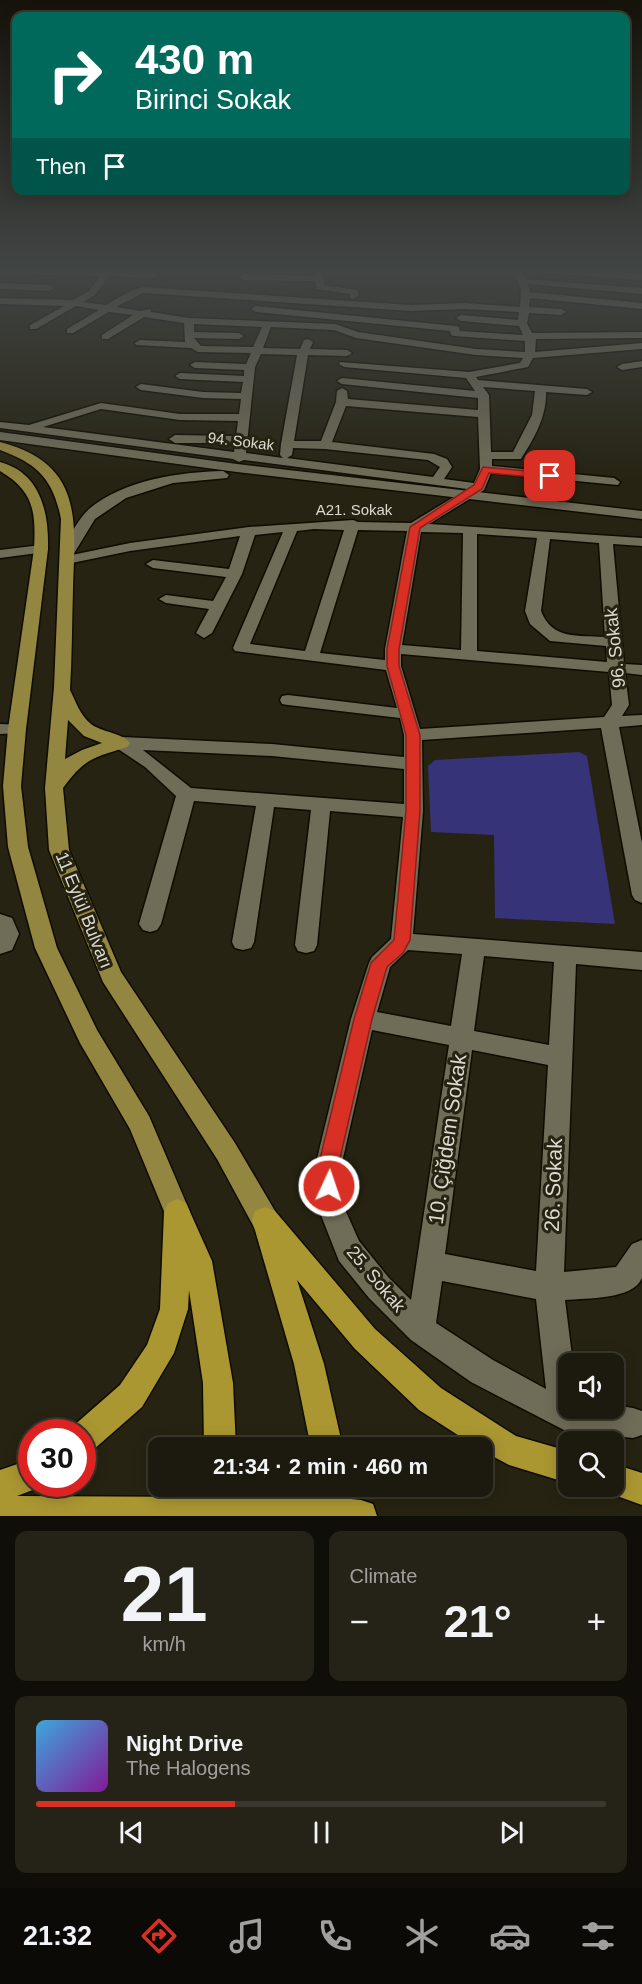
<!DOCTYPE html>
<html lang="en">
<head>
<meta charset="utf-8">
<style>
  body { margin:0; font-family:Arial,sans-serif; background:#252317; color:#f1f3f6; height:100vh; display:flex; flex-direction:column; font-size:22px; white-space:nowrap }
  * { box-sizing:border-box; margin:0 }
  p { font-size:20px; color:#a0a19e }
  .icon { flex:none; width:33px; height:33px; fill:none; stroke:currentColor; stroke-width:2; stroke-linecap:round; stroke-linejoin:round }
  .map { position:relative; height:1516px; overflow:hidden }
  .details { display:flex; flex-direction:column; gap:15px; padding:15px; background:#0f0e08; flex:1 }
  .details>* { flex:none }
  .guide { position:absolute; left:12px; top:12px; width:618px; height:183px; border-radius:12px; box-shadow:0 3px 15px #0003,0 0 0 2px #3a382e; background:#00695c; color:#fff; overflow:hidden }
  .fabs { position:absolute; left:558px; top:1353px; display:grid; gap:12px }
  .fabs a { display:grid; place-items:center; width:66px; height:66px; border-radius:12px; background:#1c1a0e; box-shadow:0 3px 15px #0003,0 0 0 2px #3a382e; font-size:30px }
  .speed { position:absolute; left:18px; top:1419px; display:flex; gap:12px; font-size:30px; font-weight:700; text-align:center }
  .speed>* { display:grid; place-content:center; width:78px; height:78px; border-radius:50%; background:#1c1a0e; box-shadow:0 3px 15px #0003,0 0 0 2px #3a382e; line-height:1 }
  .speed .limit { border:9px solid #d22; background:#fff; color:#111 }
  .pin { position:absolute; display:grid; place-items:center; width:51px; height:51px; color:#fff; margin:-26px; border-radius:12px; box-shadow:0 3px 9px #0006 }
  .me { position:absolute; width:66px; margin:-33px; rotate:3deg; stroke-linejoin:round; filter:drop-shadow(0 0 4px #0008) }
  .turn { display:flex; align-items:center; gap:21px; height:126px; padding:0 24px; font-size:27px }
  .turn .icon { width:78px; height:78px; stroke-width:2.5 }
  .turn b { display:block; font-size:42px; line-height:51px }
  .then { display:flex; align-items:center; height:57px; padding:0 24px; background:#0003; gap:12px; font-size:22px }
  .big { font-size:45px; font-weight:700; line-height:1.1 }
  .details .card { flex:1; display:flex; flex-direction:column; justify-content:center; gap:9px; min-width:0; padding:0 21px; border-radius:12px; background:#252317 }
  .details .dial { align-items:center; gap:0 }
  .dial b { font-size:78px; line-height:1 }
  .song { display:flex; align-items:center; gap:18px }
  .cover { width:72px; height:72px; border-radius:9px; background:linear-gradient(135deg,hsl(200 70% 55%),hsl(290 70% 35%)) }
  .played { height:6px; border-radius:3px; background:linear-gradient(90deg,#d93025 35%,#3a382e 35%) }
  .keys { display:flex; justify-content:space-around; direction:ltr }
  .heat { display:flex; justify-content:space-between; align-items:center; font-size:33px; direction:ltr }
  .details .tiles { flex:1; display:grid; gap:15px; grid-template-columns:1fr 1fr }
  .card:last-child { grid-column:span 2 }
  .trip { position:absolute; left:148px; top:1437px; width:345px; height:60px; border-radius:12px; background:#1c1a0e; box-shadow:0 3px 15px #0003,0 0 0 2px #3a382e; font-weight:700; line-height:60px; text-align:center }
  .tab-bar { display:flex; height:96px; justify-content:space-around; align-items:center; background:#0b0a06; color:#a0a19e }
  .tab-bar .icon { width:42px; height:42px }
  .tab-bar .active { color:#d93025 }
  .tab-bar b { font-size:27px; color:#f1f3f6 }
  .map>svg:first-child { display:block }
</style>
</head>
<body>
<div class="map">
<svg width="642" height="1516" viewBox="0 0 642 1516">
  <rect width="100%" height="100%" fill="#262312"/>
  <path fill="#363378" d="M 579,752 L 587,756 L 615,924 L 495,918 L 494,835 L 431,832 L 428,766 L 435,760 Z"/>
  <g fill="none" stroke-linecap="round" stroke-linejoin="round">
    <g stroke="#0f0c01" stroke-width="3">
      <g id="street">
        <path d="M 0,270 L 154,272 L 158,275 L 154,278 L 109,276 L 95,295 L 83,302 L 106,305 L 132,290 L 143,287 L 411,305 L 466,303 L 520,307 L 521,289 L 512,270 L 520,270 L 526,279 L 642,288 L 642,294 L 528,284 L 530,292 L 642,303 L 642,309 L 530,298 L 529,307 L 561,309 L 566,312 L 561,315 L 529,313 L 527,323 L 532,333 L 642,332 L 642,338 L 536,339 L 535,352 L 642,343 L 642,349 L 533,358 L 528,367 L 476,377 L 478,380 L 587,389 L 592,392 L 587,395 L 546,392 C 547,416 534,439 521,459 L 492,459 L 492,466 L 614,478 L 620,482 L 618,485 L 491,473 L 484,490 L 429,524 L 642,538 L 642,546 L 613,544 L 624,664 L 642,665 L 642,675 L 625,673 L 629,705 L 622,716 L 642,715 L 642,725 L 619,727 L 642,843 L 642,903 L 635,900 L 632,895 L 601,728 L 422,740 L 423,811 L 413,934 L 642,952 L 642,970 L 576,964 L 564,1272 L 616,1267 L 632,1244 L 642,1240 C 642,1251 642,1268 642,1278 C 633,1300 586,1298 565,1300 L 573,1364 L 568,1364 L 568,1408 L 614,1408 L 614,1405 L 633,1408 L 642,1411 L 642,1435 L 633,1438 L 564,1430 L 471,1382 L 411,1340 L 369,1298 L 339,1261 L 317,1205 L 315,1167 L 351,1019 L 369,963 L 372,957 L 391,939 L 403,817 L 330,811 L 317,945 L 314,951 L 306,953 L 298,951 L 295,945 L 311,810 L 274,807 L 254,942 L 251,948 L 243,950 L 235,948 L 232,942 L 256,806 L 194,801 L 161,924 L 157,930 L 150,932 L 143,930 L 139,924 L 176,796 L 145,767 L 115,747 L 112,743 L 115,739 L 122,737 L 272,744 L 404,757 L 404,735 L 400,718 L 288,705 L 282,704 L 280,700 L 282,696 L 288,695 L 397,708 L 386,670 L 235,651 L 233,648 L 283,532 L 255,535 L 242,574 L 212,633 L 204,638 L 196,633 L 209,609 L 166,603 L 159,599 L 166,595 L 213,601 L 226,577 L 153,568 L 146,564 L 153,560 L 229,569 L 240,536 L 130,551 L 67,564 L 60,560 L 67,556 L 130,543 L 249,527 L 353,520 L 358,522 L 411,523 L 467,489 L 244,460 L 239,462 L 233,459 L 0,428 L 0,422 L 29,425 L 101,403 L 180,414 L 239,414 L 241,399 L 203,398 L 141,390 L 136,387 L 141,384 L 203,392 L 241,393 L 243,382 L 180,379 L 175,376 L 180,373 L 244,376 L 244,370 L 195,368 L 190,365 L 195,362 L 246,364 L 251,353 L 198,352 L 191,348 L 136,345 L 135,343 L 140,340 L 185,342 L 184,323 L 144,317 L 108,339 L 102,339 L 102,335 L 133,315 L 109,312 L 73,333 L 67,333 L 67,329 L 99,310 L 76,306 L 36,329 L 30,329 L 30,325 L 64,306 L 0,304 L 0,298 L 73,300 L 89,291 L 100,276 L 0,274 ZM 143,293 L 411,311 L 466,309 L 519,312 L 518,320 L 461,315 L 456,318 L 461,321 L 519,326 L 523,335 L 460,331 L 459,327 L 456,326 L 256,306 L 251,309 L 256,312 L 450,331 L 451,335 L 454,336 L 525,341 L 525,352 L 476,349 L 358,332 L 335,324 L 189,318 L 151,312 L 150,309 L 141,311 L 116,307 ZM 194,324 L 262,327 L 253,347 L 201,346 L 194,338 L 239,339 L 244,336 L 239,333 L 194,332 ZM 271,327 L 334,330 L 356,338 L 476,355 L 523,358 L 520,363 L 469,372 L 340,362 L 339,364 L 344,367 L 466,378 L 475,391 L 342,378 L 337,381 L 342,384 L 478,398 L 478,410 L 348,399 L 347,391 L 342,388 L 337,391 L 336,402 L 321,441 L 294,441 L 308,355 L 347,356 L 352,353 L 347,350 L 310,349 L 313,342 L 308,339 L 304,340 L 300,349 L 263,348 ZM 261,354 L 297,355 L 281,444 L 280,455 L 283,458 L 246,453 L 255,367 ZM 483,387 L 535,391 L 532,415 L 513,452 L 491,452 L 489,395 ZM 346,406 L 478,417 L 480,469 L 474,483 L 444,479 L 452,467 L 447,459 L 434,454 L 332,442 ZM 101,409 L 180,420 L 238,421 L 236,436 L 175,435 L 169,439 L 175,443 L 235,443 L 234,452 L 43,427 ZM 293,448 L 325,449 L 428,460 L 440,467 L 433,477 L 287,458 L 292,455 ZM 314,529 L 344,530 L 305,651 L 250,644 L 297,531 ZM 358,530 L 407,531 L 385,649 L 385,660 L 320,653 ZM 421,532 L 463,533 L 461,650 L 402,645 ZM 477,534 L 537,538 L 525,611 L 530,624 L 550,641 L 606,646 L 607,662 L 477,651 ZM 550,539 L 599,543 L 605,637 C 578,635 552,640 541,611 ZM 401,654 L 609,672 L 612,705 L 604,717 L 420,729 L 401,666 ZM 143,750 L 272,756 L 404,769 L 404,804 L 191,788 ZM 408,950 L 462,954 L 451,1026 L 377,1012 L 390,967 ZM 484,956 L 554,962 L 549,1045 L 474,1031 ZM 372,1030 L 449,1045 L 411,1300 L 389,1278 L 359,1241 L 343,1205 L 341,1167 ZM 472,1050 L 548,1065 L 536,1271 L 445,1254 ZM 442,1281 L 536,1299 L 546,1389 L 493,1360 L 436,1323 Z"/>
        <path d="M 315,270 L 323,270 L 324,285 L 358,290 L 358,296 L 353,299 L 350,298 L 350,294 L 317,289 L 315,281 L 243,280 L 239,277 L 243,274 L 315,276 Z"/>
        <path d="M 542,270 L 642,274 L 642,280 L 546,273 Z"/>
        <path d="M 0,283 L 50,285 L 54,288 L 50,291 L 0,289 Z"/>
        <path d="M 642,361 L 642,367 L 622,370 L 617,367 L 622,364 Z"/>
        <path d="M 41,545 L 46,546 L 48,549 L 46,552 L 0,558 L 0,550 Z"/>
        <path d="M 0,724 L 23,725 L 26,729 L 23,733 L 0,734 Z"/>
        <path d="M 0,914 L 12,918 L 19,934 L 12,950 L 0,954 Z"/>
      </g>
    </g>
    <g stroke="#0f0c01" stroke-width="3">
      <g id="secondary">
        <path d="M 0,432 L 237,464 L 642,511 L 642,519 L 237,472 L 0,440 Z"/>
        <path d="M 223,471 L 229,475 L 227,478 L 173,483 L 126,498 L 95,519 L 73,555 L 63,555 L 61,552 C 69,538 77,520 89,509 C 124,480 179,472 223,471 Z"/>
      </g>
    </g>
    <g stroke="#0f0c01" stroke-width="3">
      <g id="primary">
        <path d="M 0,442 C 84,464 75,520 73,589 C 72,623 72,656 70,690 C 76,702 80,715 91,724 C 101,732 123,733 130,743 L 127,747 C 93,758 85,758 63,788 L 69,850 L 121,972 L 235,1143 L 275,1211 L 278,1220 L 275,1229 L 265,1233 L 255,1229 L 217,1159 L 103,982 L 49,850 L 45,788 L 54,687 L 61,519 C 53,479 38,464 0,450 ZM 68,720 L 84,736 L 102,743 L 82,750 L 65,759 Z"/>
        <path d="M 0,462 C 41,473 49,513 48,549 L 26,729 L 21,786 L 28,847 L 57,948 L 97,1030 L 149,1116 L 190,1212 L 186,1221 L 177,1225 L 168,1221 L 130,1129 L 80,1043 L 35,948 L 8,847 L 3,786 L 8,729 L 34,549 C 36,512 34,491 0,471 Z"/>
      </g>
    </g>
    <g stroke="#0f0c01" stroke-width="3">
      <g id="highway">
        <path d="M 177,1199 L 186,1203 L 212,1261 L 233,1383 L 236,1448 L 204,1448 L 203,1383 L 189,1290 L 188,1309 L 174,1353 L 142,1407 L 93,1450 L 82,1454 L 82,1432 L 69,1432 L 71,1428 L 120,1385 L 147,1345 L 160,1309 L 164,1212 L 168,1203 Z"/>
        <path d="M 265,1207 L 275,1211 L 375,1329 L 441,1388 L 516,1436 L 568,1451 L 568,1483 L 509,1465 L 483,1451 L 483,1448 L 478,1448 L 419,1410 L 355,1349 L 297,1280 L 324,1364 L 343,1448 L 311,1448 L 294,1364 L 252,1220 L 255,1211 Z"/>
        <path d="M 32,1459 L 32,1484 L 44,1484 L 43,1486 L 17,1496 L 206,1497 L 206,1486 L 238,1486 L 238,1497 L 294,1498 L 297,1486 L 349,1486 L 351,1499 L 361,1500 L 373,1504 L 377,1516 L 0,1516 L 0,1470 Z"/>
        <path d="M 614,1464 L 642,1473 L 642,1505 L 603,1491 L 601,1486 L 614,1486 Z"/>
      </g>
    </g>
    <use href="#street" fill="#6f6c58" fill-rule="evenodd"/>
    <use href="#secondary" fill="#6f6c58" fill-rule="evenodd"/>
    <use href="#primary" fill="#938641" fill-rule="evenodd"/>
    <use href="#highway" fill="#ab9731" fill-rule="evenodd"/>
  </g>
  <linearGradient id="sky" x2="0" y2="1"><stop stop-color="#15130a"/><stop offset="0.56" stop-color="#414544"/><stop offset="1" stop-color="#414544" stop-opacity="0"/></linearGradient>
  <rect width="642" height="482" fill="url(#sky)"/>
  <path fill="#d93025" stroke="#8d1f18" stroke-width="1.5" d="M 483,467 L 550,473 L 555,476 L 550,479 L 489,473 L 482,489 L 420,528 L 399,649 L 399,666 L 420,735 L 420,811 L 410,940 L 403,953 L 387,967 L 372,1019 L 338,1167 L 339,1186 L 336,1193 L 329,1195 L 322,1193 L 319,1186 L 318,1167 L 354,1019 L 371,963 L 394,940 L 406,811 L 406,735 L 387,666 L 387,649 L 410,527 L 474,485 Z"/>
  <g text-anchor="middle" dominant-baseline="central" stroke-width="6" stroke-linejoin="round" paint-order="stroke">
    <g font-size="15" fill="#dddbd0" stroke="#262312">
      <text transform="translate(241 441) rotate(7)">94. Sokak</text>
      <text x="354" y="509">A21. Sokak</text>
    </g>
    <g font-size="18" fill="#dddbd0" stroke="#262312">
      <text transform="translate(615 648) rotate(-96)">96. Sokak</text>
      <text transform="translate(84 910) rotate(68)">11 Eylül Bulvarı</text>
      <text transform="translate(376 1279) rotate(50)">25. Sokak</text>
    </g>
    <g font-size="21" fill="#dddbd0" stroke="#262312">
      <text transform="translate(447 1139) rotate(-82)">10. Çiğdem Sokak</text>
      <text transform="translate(553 1185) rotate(-88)">26. Sokak</text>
    </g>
  </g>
</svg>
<div class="fabs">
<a><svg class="icon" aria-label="sound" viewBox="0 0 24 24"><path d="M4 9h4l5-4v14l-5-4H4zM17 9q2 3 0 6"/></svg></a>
<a><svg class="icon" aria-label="search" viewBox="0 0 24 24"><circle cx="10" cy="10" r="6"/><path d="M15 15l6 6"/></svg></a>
</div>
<div class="speed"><div class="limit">30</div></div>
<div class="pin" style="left:550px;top:476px;background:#d93025"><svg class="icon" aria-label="arrive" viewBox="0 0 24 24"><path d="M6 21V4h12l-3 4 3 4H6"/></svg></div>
<svg class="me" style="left:329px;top:1186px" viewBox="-20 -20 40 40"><circle r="17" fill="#d93025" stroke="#fff" stroke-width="3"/><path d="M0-11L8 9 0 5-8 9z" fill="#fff"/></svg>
<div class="trip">21:34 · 2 min · 460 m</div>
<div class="guide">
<div class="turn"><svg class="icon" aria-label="right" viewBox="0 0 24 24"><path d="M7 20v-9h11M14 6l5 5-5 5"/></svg><div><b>430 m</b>Birinci Sokak</div></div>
<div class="then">Then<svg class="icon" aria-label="arrive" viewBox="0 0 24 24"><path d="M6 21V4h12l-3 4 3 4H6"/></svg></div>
</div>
</div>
<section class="details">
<div class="tiles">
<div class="card dial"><b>21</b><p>km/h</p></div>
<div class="card"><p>Climate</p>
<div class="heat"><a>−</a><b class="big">21°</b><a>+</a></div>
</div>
<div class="card">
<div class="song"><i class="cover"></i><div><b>Night Drive</b><p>The Halogens</p></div></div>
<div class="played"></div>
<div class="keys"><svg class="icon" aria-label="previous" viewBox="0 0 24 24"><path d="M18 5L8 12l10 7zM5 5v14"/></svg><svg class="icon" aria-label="pause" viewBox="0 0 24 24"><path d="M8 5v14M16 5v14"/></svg><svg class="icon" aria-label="next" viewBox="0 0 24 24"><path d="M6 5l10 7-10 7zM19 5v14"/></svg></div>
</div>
</div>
</section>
<nav class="tab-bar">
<b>21:32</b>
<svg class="icon active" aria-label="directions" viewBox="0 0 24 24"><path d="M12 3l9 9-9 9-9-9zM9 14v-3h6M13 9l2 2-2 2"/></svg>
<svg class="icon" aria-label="music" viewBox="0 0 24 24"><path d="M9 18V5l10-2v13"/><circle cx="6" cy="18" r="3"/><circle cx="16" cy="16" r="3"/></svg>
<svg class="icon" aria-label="phone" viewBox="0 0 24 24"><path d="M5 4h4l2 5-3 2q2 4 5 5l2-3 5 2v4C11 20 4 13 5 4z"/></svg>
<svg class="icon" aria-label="climate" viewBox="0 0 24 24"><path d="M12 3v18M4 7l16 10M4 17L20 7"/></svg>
<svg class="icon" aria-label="car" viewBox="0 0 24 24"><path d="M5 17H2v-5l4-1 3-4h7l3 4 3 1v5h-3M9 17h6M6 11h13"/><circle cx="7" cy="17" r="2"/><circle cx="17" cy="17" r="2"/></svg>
<svg class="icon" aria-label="filters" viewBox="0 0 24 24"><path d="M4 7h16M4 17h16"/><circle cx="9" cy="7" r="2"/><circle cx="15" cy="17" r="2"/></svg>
</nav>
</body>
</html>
